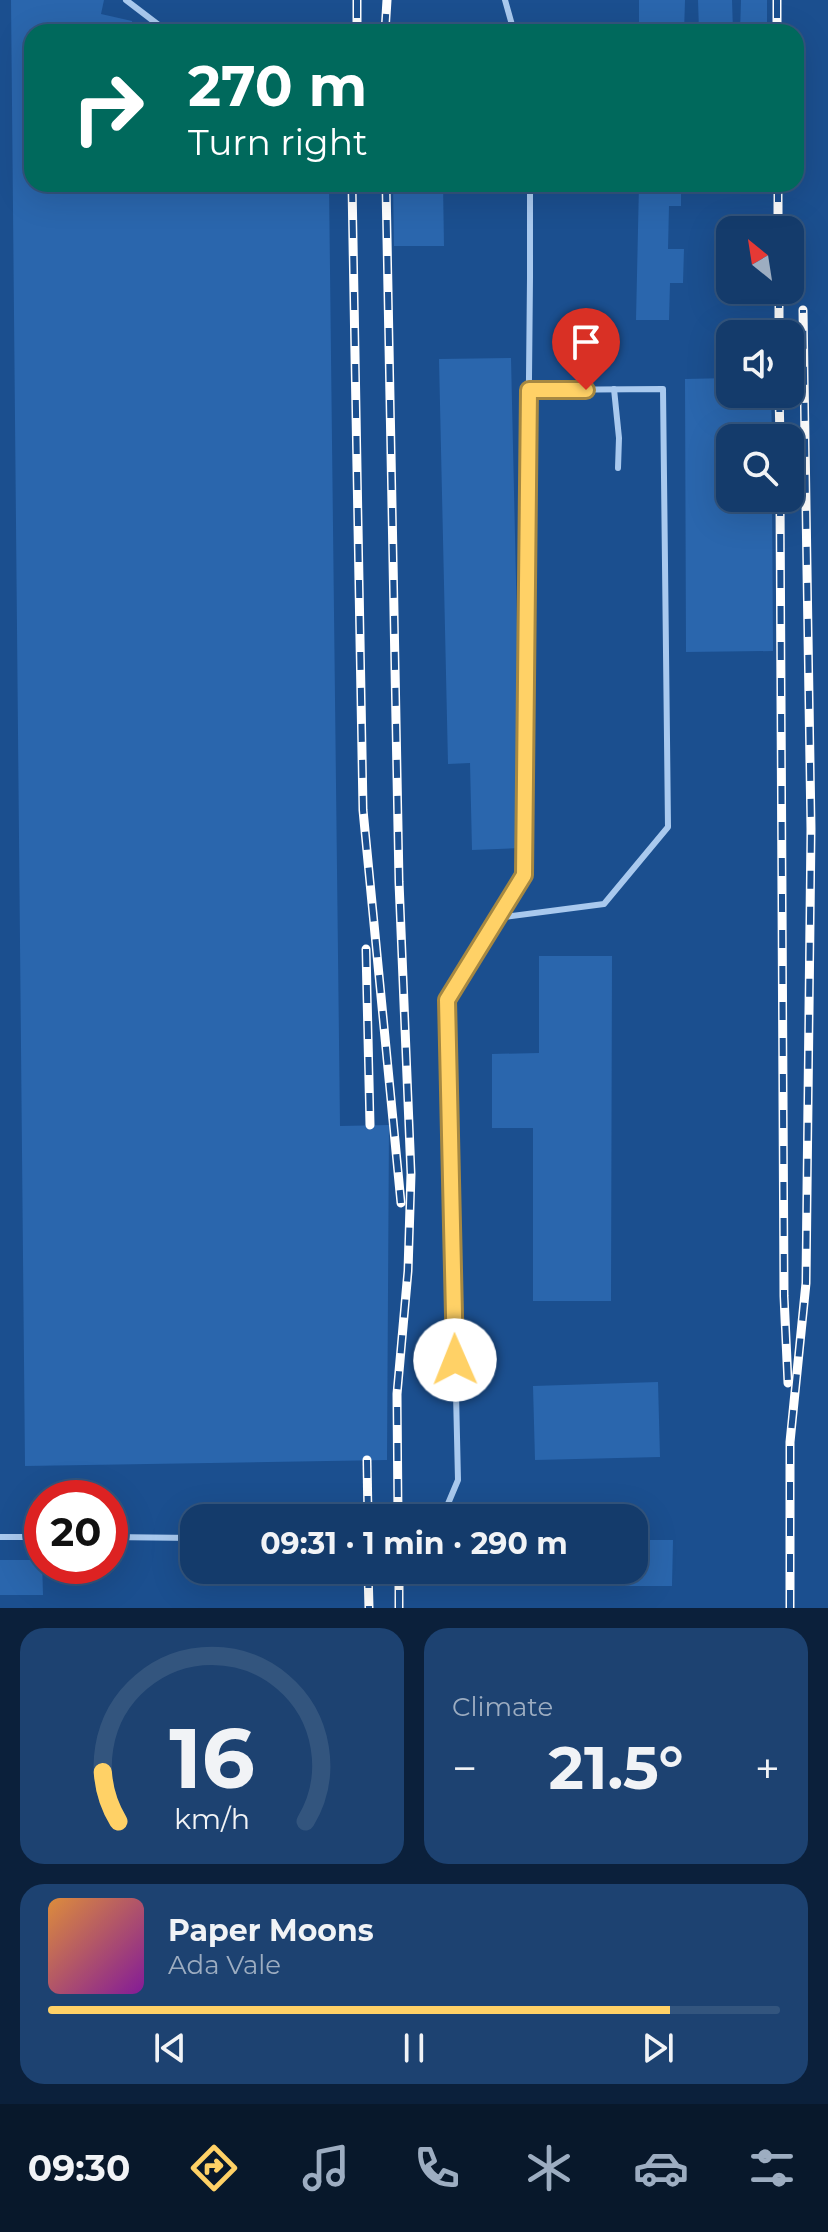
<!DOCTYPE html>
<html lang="en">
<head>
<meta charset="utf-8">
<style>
  body { margin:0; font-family:Montserrat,sans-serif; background:#1d4271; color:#f1f3f6; height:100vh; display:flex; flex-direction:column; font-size:30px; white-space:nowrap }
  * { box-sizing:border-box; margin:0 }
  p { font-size:26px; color:#9dadc1 }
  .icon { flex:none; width:44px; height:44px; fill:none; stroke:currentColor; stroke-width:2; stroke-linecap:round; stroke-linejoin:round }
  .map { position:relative; height:1608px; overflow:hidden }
  .drawer { display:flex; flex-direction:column; gap:20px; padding:20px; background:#0b203b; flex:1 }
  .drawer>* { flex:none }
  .banner { position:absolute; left:24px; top:24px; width:780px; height:168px; border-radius:24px; box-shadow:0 8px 32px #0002,0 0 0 2px #33557e; background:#00695c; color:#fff; overflow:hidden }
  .needle { width:52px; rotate:330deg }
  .tools { position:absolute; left:716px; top:216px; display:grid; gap:16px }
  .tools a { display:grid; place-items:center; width:88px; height:88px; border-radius:16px; background:#143b6b; box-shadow:0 8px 32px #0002,0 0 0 2px #33557e; font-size:40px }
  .speed { position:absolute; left:24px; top:1480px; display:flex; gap:16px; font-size:40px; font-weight:700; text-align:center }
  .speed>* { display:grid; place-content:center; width:104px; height:104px; border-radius:50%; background:#143b6b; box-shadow:0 8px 32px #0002,0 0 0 2px #33557e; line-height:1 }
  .speed .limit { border:12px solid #d22; background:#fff; color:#111 }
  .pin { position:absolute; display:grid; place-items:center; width:68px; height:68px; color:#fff; margin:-82px -34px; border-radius:50% 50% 50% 0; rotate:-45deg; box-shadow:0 0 8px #0007 }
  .pin .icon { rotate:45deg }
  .me { position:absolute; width:88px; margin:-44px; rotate:359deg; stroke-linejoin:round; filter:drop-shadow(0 0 6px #0008) }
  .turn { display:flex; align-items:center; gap:28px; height:168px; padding:0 32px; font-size:36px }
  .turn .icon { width:104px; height:104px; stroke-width:2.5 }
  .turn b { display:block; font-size:56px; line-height:68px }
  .big { font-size:60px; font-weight:700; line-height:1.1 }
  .drawer .card { flex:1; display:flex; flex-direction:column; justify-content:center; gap:12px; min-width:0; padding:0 28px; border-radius:24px; background:#1d4271 }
  .drawer .dial { align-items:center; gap:0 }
  .dial svg { height:208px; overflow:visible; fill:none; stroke:#33557e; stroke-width:7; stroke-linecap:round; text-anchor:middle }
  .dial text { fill:#f1f3f6; stroke:none }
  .song { display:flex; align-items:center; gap:24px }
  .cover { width:96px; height:96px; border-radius:12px; background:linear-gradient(135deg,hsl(30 70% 55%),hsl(290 70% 35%)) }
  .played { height:8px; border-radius:4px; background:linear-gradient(90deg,#ffd166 85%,#33557e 85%) }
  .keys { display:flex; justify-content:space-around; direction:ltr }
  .heat { display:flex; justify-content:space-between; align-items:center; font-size:44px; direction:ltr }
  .drawer .tiles { flex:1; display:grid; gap:20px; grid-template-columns:1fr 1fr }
  .card:last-child { grid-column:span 2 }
  .trip { position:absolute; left:180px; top:1504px; width:468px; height:80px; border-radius:24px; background:#143b6b; box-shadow:0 8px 32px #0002,0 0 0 2px #33557e; font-weight:700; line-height:80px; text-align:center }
  .menu { display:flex; height:128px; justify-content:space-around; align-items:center; background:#08182b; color:#9dadc1 }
  .menu .icon { width:56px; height:56px }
  .menu .selected { color:#ffd166 }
  .menu b { font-size:36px; color:#f1f3f6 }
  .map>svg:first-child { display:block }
</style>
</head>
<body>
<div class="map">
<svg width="828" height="1608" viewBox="0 0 828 1608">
  <rect width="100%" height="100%" fill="#1b4f8f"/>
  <g fill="#2a66ad">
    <path d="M 11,0 L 104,0 L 101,14 L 132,21 L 132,32 L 32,32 L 32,184 L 329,184 L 340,1126 L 389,1125 L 387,1460 L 25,1466 Z"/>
    <path d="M 639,0 L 685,0 L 684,32 L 639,32 Z"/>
    <path d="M 698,0 L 732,0 L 733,32 L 699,32 Z"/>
    <path d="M 741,0 L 767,0 L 767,32 L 740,32 Z"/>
    <path d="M 393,184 L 443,184 L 444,246 L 394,246 Z"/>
    <path d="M 639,184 L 681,184 L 681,206 L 669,206 L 668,249 L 684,249 L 683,283 L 670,283 L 669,320 L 636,320 Z"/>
    <path d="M 511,358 L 522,848 L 472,850 L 470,763 L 448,764 L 439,359 Z"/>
    <path d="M 730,378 L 730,394 L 771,394 L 772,438 L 730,438 L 730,498 L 772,498 L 773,651 L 686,652 L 685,379 Z"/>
    <path d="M 539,956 L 612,956 L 611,1301 L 533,1301 L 533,1128 L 492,1128 L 492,1054 L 539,1053 Z"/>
    <path d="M 658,1382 L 660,1457 L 535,1460 L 533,1386 Z"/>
    <path d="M 634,1540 L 673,1540 L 672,1586 L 525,1586 L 525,1570 L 634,1570 Z"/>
    <path d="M 0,1560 L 42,1560 L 43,1595 L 0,1595 Z"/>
  </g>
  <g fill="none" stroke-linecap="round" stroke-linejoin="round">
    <g stroke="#a9c9ee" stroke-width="6">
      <path d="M 126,0 L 160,26 L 512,26"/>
      <path d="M 505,0 L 514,32"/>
      <path d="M 614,389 L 619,438 L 618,468"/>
      <path d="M 497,918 L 604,904 L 668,827 L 663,389 L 529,390"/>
      <path d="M 442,1518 L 458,1480 L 447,1000 L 524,875 L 530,278 L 530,184"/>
      <path d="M 0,1537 L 42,1537"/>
      <path d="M 110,1537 L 194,1538"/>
    </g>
    <g stroke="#fff" stroke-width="9">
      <g id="rail">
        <path d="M 357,0 L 357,32"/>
        <path d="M 777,0 L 777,32"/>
        <path d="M 385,32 L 387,0"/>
        <path d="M 352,184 L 363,810 L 401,1203"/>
        <path d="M 386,184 L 399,882 L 411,1174 L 408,1271 L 397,1394 L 398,1518"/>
        <path d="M 778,184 L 778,230"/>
        <path d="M 779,290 L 779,334"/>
        <path d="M 779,394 L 780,438"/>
        <path d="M 780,498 L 784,1296 L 788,1383"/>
        <path d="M 366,949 L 370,1125"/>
        <path d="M 367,1460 L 368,1518"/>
        <path d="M 368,1570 L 369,1608"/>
        <path d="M 399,1608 L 399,1570"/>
        <path d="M 790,1608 L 790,1442 L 806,1283 L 811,829 L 803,310"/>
      </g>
    </g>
    <use href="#rail" stroke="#1b4f8f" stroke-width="6" stroke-dasharray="18" stroke-linecap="butt"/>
  </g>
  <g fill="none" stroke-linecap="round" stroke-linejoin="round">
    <g stroke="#a68842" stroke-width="20">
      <path id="route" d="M 455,1360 L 447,1000 L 524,875 L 529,390 L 586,390"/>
    </g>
    <use href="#route" stroke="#ffd166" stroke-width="14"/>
  </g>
</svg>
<div class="tools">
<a><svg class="needle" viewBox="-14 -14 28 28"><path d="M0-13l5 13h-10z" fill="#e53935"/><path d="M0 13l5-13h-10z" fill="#9dadc1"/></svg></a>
<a><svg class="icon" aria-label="sound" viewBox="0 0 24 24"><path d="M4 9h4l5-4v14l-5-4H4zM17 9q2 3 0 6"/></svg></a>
<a><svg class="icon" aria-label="search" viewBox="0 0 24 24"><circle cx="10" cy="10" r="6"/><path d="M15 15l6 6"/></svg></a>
</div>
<div class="speed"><div class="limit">20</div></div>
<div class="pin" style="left:586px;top:390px;background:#d93025"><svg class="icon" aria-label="arrive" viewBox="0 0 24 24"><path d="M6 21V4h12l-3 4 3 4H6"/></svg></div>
<svg class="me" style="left:455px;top:1360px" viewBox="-20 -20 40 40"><circle r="19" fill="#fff"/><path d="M0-13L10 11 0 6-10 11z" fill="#ffd166"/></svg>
<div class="trip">09:31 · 1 min · 290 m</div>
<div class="banner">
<div class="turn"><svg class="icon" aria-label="right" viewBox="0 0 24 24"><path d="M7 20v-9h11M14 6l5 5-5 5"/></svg><div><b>270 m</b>Turn right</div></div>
</div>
</div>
<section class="drawer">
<div class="tiles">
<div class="card dial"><svg viewBox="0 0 100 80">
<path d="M14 69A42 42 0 1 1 86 69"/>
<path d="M14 69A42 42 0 0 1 8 50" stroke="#ffd166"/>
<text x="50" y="56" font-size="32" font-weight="700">16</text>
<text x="50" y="72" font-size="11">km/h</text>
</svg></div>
<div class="card"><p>Climate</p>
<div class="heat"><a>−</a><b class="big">21.5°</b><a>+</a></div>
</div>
<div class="card">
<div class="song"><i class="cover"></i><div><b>Paper Moons</b><p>Ada Vale</p></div></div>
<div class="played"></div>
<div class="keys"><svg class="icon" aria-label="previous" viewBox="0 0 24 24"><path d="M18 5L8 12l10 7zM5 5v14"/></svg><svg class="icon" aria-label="pause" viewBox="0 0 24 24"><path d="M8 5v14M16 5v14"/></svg><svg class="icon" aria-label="next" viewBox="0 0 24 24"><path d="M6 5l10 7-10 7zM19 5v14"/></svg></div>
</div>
</div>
</section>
<nav class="menu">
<b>09:30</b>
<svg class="icon selected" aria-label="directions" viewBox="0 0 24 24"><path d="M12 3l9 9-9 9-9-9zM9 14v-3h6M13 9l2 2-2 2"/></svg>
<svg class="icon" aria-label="music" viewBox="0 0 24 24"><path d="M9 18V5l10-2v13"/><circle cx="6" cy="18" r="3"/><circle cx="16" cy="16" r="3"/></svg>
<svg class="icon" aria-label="phone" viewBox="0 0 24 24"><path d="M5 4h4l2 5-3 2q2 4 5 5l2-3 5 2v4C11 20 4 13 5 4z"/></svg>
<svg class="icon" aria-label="climate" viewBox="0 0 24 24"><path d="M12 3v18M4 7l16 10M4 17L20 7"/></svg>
<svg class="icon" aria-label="car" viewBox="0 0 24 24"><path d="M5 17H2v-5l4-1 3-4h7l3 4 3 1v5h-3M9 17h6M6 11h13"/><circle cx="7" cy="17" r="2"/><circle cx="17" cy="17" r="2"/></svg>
<svg class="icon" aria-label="filters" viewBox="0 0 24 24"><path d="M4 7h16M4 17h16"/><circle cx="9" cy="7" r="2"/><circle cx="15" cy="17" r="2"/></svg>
</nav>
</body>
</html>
